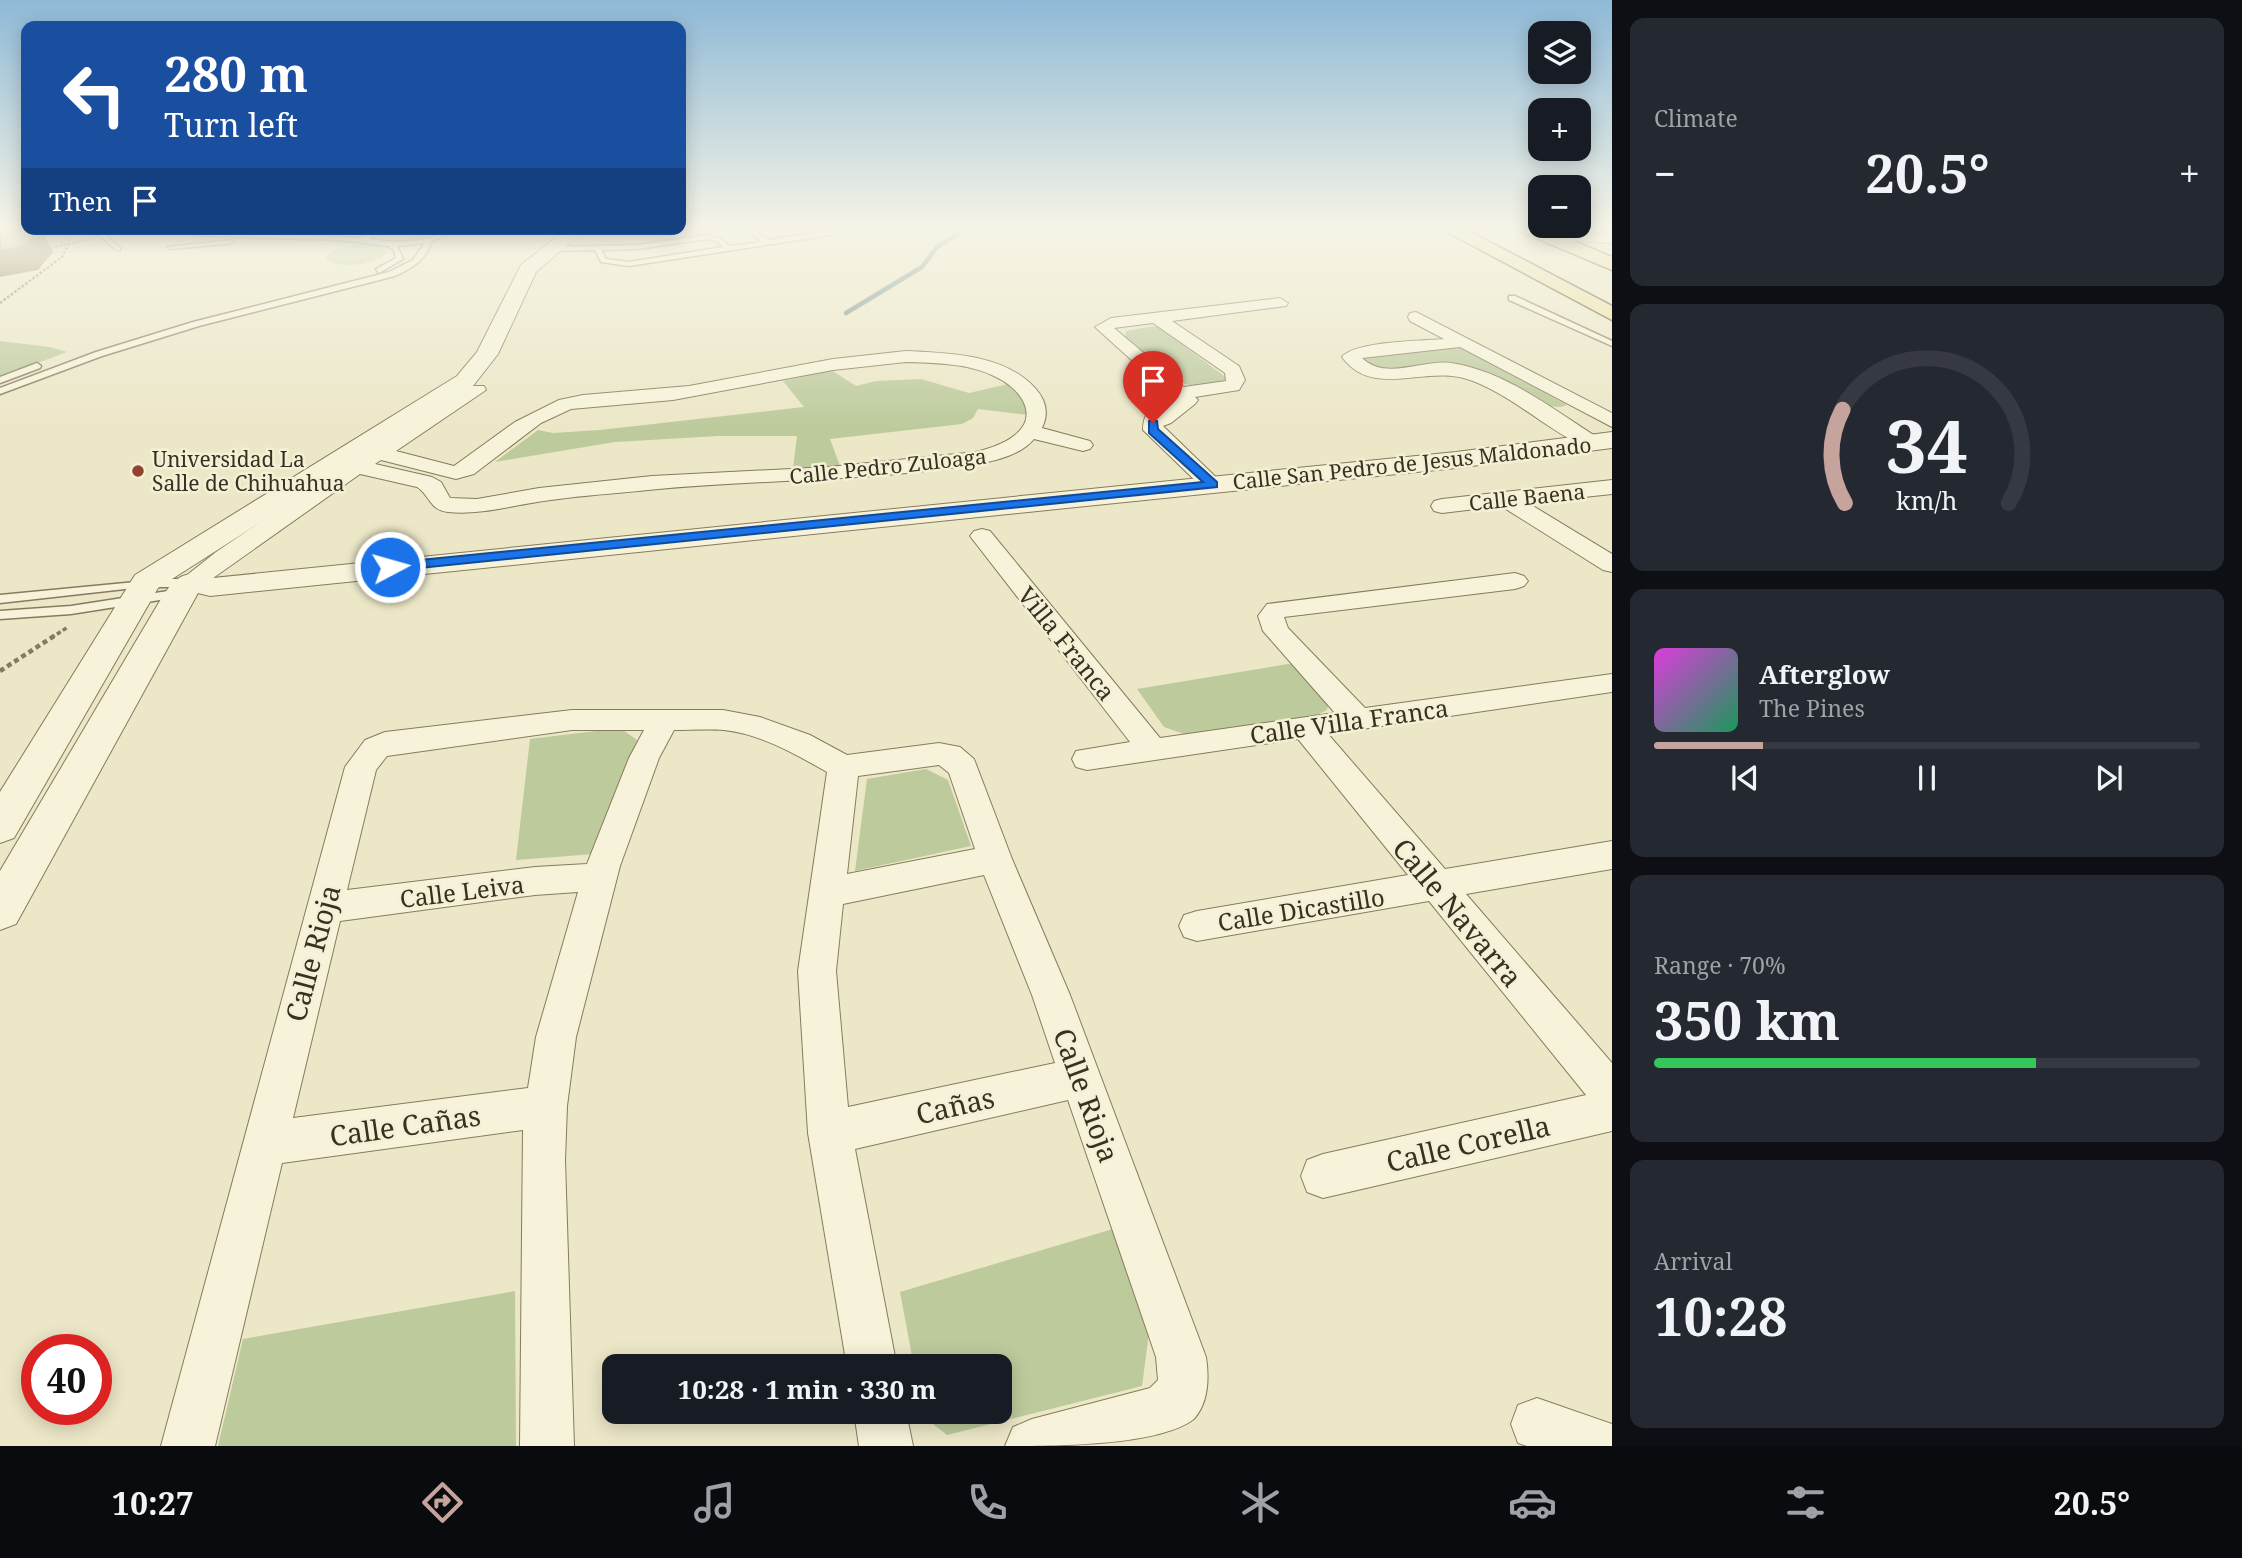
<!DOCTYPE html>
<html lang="en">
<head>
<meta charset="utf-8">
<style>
  body { margin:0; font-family:"Noto Serif",serif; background:#242831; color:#f1f3f6; height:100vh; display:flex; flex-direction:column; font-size:26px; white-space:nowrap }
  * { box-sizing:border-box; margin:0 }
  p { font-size:23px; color:#9ea1a6 }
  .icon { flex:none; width:38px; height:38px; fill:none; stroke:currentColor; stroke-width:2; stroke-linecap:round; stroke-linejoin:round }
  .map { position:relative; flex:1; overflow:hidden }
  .side { display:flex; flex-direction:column; gap:18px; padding:18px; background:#0d0f14; width:630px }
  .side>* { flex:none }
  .guide { position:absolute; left:21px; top:21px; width:665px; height:214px; border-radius:14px; box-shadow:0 4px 18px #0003; background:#1a4fa0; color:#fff; overflow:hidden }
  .fabs { position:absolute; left:1528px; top:21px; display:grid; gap:14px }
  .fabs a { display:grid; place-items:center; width:63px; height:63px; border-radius:14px; background:#171b24; box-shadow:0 4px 18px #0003; font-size:35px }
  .speed { position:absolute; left:21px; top:1334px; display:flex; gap:14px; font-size:35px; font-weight:700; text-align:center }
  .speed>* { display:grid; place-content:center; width:91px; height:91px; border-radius:50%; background:#171b24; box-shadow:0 4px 18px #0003; line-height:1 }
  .speed .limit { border:10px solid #d22; background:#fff; color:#111 }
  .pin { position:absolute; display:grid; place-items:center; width:60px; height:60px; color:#fff; margin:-72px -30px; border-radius:50% 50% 50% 0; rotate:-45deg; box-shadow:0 0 7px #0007 }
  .pin .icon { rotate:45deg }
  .me { position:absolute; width:77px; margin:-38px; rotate:84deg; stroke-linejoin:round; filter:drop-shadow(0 0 5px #0008) }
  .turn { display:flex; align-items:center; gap:24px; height:147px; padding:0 28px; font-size:32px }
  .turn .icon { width:91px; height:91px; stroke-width:2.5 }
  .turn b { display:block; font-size:49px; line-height:60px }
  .then { display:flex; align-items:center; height:66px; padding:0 28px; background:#0003; gap:14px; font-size:26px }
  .big { font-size:52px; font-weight:700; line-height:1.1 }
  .side .widget { flex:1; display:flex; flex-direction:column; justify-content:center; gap:10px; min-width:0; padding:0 24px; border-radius:14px; background:#242831 }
  .side .dial { align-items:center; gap:0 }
  .dial svg { height:182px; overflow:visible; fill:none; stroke:#363941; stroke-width:7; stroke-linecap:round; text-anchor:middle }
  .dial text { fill:#f1f3f6; stroke:none }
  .song { display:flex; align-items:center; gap:21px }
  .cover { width:84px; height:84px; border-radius:10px; background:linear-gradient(135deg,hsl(300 70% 55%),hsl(150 70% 35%)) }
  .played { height:7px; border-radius:4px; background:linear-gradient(90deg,#c6a39d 20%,#363941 20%) }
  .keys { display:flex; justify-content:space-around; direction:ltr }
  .heat { display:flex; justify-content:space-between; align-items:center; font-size:38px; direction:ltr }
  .charge { height:10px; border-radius:5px; background:linear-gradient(90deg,#34c759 70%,#363941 0) }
  .trip { position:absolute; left:602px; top:1354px; width:410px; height:70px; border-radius:14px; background:#171b24; box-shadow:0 4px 18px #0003; font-weight:700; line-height:70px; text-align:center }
  .dock { display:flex; height:112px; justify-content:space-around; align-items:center; background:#090b0e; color:#9ea1a6 }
  .dock .icon { width:49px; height:49px }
  .dock .current { color:#c6a39d }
  .dock b { font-size:32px; color:#f1f3f6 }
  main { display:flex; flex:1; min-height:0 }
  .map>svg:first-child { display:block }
</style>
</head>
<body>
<main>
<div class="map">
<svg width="1612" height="1446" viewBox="0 0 1612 1446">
  <rect width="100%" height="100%" fill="#ece7c7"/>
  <g fill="#bcca9c">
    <path d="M 400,229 L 445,229 L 447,230 C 430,242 391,246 372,238 L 381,233 Z"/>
    <path d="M 360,244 L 378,245 L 388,252 C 375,265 343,269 327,260 L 326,256 L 334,250 Z"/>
    <path d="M 1154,326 L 1159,327 L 1228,379 L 1225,383 L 1191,386 L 1180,382 L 1125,338 L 1126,331 Z"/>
    <path d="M 0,341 L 50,347 L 67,352 L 0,377 Z"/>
    <path d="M 1459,348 L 1469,351 L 1567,405 C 1543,416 1501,375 1476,368 C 1436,357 1397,378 1359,361 L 1364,356 Z"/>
    <path d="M 831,370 L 856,386 L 876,381 L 921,379 L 969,393 L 1008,384 L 1024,397 L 1028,415 L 978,409 L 973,418 L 962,424 L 830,439 L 840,466 L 793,468 L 797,436 L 718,436 L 615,442 L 495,462 L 538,430 L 553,433 L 600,430 L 804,407 L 783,381 Z"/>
    <path d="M 1294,663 L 1329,701 L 1327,710 L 1317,715 L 1184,734 L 1164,727 L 1137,689 Z"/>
    <path d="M 620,728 L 637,740 L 594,854 L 516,860 L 530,739 Z"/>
    <path d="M 926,769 L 948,780 L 971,846 L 855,871 L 867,779 Z"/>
    <path d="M 1113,1229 L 1150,1325 L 1142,1386 L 947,1435 L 923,1416 L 922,1412 L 999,1412 L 999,1367 L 914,1367 L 900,1292 Z"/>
    <path d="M 515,1291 L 516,1446 L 218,1446 L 243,1339 Z"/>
  </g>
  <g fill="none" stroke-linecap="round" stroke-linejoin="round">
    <path stroke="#6f8e8c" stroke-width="4.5" d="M 846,313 L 922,267 L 937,247 L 969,227"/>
    <g stroke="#877b5d" stroke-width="3">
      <g id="service">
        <path d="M 744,227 L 751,227 L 769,240 L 848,227 L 831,235 L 629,266 L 601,262 L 595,250 L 552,251 L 549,249 L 552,247 L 637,245 L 708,235 L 721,239 L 730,246 L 762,242 ZM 708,239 L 717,241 L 723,247 L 629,262 L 606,259 L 601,250 L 637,249 Z"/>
        <path d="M 1523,227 L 1556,227 L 1526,230 Z"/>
        <path d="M 100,229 L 106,229 L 104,234 L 120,248 L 120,250 L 116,250 L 99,235 Z"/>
        <path d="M 151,229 L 362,238 L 369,232 L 372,234 L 370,239 C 390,243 412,243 432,237 C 441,234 448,229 458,229 L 432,241 C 426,260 412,268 395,276 L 199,326 L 102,356 L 0,394 L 0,388 L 96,352 L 193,322 L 389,272 L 413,260 L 425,243 L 397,246 L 403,259 L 379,273 L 376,269 L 396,258 L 394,250 L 388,246 L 341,240 L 207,236 Z"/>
        <path d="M 341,229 L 377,229 L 344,232 Z"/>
        <path d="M 232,240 L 234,243 L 171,249 L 168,247 Z"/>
        <path d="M 1509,296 L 1515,296 L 1612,341 L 1612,346 L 1509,300 Z"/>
        <path d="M 37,363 L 41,366 L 40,368 L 0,383 L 0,377 Z"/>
        <path d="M 167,579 L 191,579 L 197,583 L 191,587 L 143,587 L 0,603 L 0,595 Z"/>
        <path d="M 181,589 L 185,590 L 187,593 L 185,596 L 71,614 L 0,619 L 0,611 L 71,606 Z"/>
      </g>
    </g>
    <g stroke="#877b5d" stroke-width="2">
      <g id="minor">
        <path d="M 1545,232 L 1612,235 L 1612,243 L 1540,239 L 1540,233 Z"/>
        <path d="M 1280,298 L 1288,303 L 1286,306 L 1172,321 L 1239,366 L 1245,380 L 1239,390 L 1195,397 L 1198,400 L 1195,404 L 1171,423 L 1163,426 L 1224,485 L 1221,490 L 1205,490 L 1143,430 C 1143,411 1154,405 1168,393 L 1095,327 L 1111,318 ZM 1153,323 L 1225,373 L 1226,381 L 1184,387 L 1114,328 Z"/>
        <path d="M 1416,312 L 1612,413 L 1612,427 L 1460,347 L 1362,358 C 1385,381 1424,359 1451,363 C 1506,371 1555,411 1600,439 L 1603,443 L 1600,447 C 1595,449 1590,449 1585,447 C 1546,429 1514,397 1473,381 C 1428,362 1374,401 1342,357 C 1355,341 1422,341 1444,339 L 1410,321 L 1408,317 L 1410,313 Z"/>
        <path d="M 906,351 C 949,353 1004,354 1035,388 C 1046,400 1049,414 1042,428 L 1090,441 L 1093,445 L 1090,449 L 1083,451 L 1034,439 C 1022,454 996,461 977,464 C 868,482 758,479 648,490 C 611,494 574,496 537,502 C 507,507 478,515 448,512 C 429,510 430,495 417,487 L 360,474 L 199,588 L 190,591 L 181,588 L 177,583 L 216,552 L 339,469 L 328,467 L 325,462 L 328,457 L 336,456 L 354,460 L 361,455 L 352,452 L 349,448 L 352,444 L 359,442 L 375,446 L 470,386 L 484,386 L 486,390 L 396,451 L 454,466 L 515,422 L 559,400 L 583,395 L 689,386 L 833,359 ZM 906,362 C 936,363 969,363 996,377 C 1018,387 1041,414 1015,435 C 1004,444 990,448 976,452 L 829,467 L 652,476 L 539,488 L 477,499 L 450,498 L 441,482 L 432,477 L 375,464 L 381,460 L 456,479 L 474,474 L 541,423 L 571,409 L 673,400 L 833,370 Z"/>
        <path d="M 1612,480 L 1612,494 L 1528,503 L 1612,554 L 1612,572 L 1603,570 L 1501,506 L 1442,513 L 1434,511 L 1431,506 L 1434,501 L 1442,499 Z"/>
        <path d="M 982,529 L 990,531 L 1160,738 L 1335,713 L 1263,631 L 1258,616 L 1267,604 L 1515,573 L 1524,576 L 1528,581 L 1524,586 L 1515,589 L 1284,617 L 1288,628 L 1365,708 L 1612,674 L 1612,692 L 1328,734 L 1445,869 L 1612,841 L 1612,869 L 1466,894 L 1612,1063 L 1612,1131 L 1323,1198 L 1307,1192 L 1301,1176 L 1307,1160 L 1323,1154 L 1586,1095 L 1429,901 L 1197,941 L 1184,937 L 1179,926 L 1184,915 L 1197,911 L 1408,875 L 1298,739 L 1087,770 L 1076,767 L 1072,759 L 1076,751 L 1130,742 L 970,536 L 974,531 Z"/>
        <path d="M 572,710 L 723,710 L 760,717 L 810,735 L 847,755 L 939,743 L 960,747 L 974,759 L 1012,859 L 1070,995 L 1206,1357 C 1209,1377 1209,1402 1194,1419 C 1159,1446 1055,1446 1005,1446 L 1013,1427 L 1032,1419 L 1150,1388 L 1158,1380 L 1156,1357 L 1068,1100 L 855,1149 L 897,1367 L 847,1367 L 808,1133 L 798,971 L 827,772 C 795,754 761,734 724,730 C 708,729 690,730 674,730 L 659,758 L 620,866 L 576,1037 L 567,1106 L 565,1160 L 574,1446 L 520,1446 L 523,1130 L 282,1163 L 215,1446 L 161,1446 L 345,767 L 365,740 L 385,732 ZM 572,730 L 644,730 L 629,758 L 587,864 L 535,867 L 347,890 L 376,770 L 387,756 ZM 939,765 L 949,773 L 975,849 L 847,874 L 858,776 ZM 984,875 L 1032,995 L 1055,1063 L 848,1107 L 836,971 L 843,904 ZM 578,892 L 536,1037 L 528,1088 L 293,1118 L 340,921 L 535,895 Z"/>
        <path d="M 1537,1398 L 1612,1424 L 1612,1446 L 1527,1446 L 1518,1443 L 1511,1424 L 1518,1405 Z"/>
        <path d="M 854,1412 L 906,1412 L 913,1446 L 859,1446 Z"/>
      </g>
    </g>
    <g stroke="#877b5d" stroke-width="2">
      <g id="tertiary">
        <path d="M 567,229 L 586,229 L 536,272 L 498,354 L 473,386 L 158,588 L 14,838 L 0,843 L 0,792 L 135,575 L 457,376 L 477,352 L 521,265 Z"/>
        <path d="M 1612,432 L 1612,448 L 1456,468 L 210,596 L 198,593 L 16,924 L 0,930 L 0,871 L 164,594 C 174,580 187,567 203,579 L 1456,452 Z"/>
      </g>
    </g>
    <g stroke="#554831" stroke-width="3">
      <g id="primary">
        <path d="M 1438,227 L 1461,227 L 1612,306 L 1612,320 Z"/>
        <path d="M 1516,227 L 1540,227 L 1612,257 L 1612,270 L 1519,231 Z"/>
      </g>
    </g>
    <g stroke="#877b5d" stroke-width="2.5" stroke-dasharray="2.5 2" stroke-linecap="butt">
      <path d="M 46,249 L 92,239"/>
      <path d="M 0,303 L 62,257 L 69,243 L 70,229"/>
    </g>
    <path stroke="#877b5d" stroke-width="3.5" stroke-dasharray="4.5 2.5" stroke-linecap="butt" d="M 51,638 L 68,627"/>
    <path stroke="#877b5d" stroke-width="4.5" stroke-dasharray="5 3.5" stroke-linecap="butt" d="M 0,671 L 54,636"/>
    <use href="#service" fill="#f7f3da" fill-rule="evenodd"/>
    <use href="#minor" fill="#f7f3da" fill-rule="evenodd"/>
    <use href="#tertiary" fill="#f7f3da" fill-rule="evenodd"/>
    <use href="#primary" fill="#ece2a2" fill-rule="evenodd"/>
  </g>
  <path fill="#ac926d" d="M 781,227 L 808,227 L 808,228 L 788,232 Z"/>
  <g fill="#8c7759">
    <path d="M 788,227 L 808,227 L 808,228 L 788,232 Z"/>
    <path d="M 41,229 L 53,252 L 38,270 L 0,277 L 0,251 Z"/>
    <path d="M 632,229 L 666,229 L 633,234 Z"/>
  </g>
  <path fill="#c8aa7f" stroke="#8c7759" stroke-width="2" d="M 41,229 L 25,246 L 0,251 L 0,232 L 8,230 Z"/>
  <linearGradient id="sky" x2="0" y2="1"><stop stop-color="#8eb9d7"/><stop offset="0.53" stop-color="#f6f4e6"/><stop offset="1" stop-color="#f6f4e6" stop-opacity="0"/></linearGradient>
  <rect width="1612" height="429" fill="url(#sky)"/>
  <path fill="#1a73e8" stroke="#114b97" stroke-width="2" d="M 1149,421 L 1157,421 L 1158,429 L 1217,482 L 1217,487 L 390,571 L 383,567 L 390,563 L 1203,482 L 1149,433 Z"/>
  <circle fill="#924231" stroke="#f4f0d6" stroke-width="2.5" cx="138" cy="471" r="7"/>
  <g text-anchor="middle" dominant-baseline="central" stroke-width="5" stroke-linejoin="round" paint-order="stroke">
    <g font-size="21" fill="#383020" stroke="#f4f0d6" text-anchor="start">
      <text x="152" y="459">Universidad La<tspan x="152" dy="24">Salle de Chihuahua</tspan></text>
    </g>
    <g font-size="21" fill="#383020" stroke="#f4f0d6">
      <text transform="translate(1412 463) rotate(-6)">Calle San Pedro de Jesus Maldonado</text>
      <text transform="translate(888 466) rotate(-6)">Calle Pedro Zuloaga</text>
      <text transform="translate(1527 497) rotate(-6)">Calle Baena</text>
    </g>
    <g font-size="24" fill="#383020" stroke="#f4f0d6">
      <text transform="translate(1067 643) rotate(51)">Villa Franca</text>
      <text transform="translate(1349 721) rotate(-8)">Calle Villa Franca</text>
      <text transform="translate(462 891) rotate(-7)">Calle Leiva</text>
      <text transform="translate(1301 909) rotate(-9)">Calle Dicastillo</text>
    </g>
    <g font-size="28" fill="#383020" stroke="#f4f0d6">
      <text transform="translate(1458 912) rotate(50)">Calle Navarra</text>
      <text transform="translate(312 953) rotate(-75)">Calle Rioja</text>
      <text transform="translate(1087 1095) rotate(70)">Calle Rioja</text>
      <text transform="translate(955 1105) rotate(-13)">Cañas</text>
      <text transform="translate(405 1125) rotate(-8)">Calle Cañas</text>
      <text transform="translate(1468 1143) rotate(-13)">Calle Corella</text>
    </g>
  </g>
</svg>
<div class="fabs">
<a><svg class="icon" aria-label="layers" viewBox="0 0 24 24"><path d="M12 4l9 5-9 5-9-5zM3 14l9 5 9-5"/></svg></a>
<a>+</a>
<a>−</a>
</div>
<div class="speed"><div class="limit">40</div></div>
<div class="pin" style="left:1153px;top:423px;background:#d93025"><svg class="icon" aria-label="arrive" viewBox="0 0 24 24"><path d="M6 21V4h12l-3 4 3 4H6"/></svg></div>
<svg class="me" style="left:390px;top:567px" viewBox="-20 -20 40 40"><circle r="17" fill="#1a73e8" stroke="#fff" stroke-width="3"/><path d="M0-11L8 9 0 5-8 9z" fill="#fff"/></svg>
<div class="trip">10:28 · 1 min · 330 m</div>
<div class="guide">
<div class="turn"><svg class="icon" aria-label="left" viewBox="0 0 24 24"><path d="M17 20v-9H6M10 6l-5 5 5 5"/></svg><div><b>280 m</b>Turn left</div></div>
<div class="then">Then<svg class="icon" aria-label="arrive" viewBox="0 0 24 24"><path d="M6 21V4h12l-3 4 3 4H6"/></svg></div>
</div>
</div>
<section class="side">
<div class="widget"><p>Climate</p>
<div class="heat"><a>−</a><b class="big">20.5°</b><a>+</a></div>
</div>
<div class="widget dial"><svg viewBox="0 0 100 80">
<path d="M14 69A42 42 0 1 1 86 69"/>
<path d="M14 69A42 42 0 0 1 13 28" stroke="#c6a39d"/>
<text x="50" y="56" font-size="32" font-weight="700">34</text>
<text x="50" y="72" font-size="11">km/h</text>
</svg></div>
<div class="widget">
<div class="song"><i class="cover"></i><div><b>Afterglow</b><p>The Pines</p></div></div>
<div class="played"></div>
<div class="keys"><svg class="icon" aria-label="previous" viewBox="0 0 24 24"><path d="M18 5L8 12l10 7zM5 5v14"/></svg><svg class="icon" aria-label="pause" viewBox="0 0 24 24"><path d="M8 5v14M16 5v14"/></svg><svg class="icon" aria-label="next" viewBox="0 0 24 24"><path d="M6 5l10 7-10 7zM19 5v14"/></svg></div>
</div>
<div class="widget"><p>Range · 70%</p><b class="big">350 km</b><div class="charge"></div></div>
<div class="widget"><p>Arrival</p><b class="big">10:28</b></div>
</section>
</main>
<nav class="dock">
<b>10:27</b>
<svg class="icon current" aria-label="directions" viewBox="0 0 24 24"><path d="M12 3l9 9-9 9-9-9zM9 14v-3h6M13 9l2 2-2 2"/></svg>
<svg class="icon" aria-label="music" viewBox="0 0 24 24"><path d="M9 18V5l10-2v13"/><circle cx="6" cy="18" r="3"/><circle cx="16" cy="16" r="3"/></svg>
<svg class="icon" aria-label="phone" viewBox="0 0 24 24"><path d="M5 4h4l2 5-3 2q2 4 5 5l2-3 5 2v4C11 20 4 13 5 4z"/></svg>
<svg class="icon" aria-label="climate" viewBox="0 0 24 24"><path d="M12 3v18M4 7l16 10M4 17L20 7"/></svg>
<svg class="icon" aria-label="car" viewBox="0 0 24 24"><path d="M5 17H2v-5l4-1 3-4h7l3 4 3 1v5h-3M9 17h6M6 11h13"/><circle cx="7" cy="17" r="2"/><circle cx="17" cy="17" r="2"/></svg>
<svg class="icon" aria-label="filters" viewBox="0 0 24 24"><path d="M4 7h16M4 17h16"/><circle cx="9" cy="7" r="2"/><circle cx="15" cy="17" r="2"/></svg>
<b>20.5°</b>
</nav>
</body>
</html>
